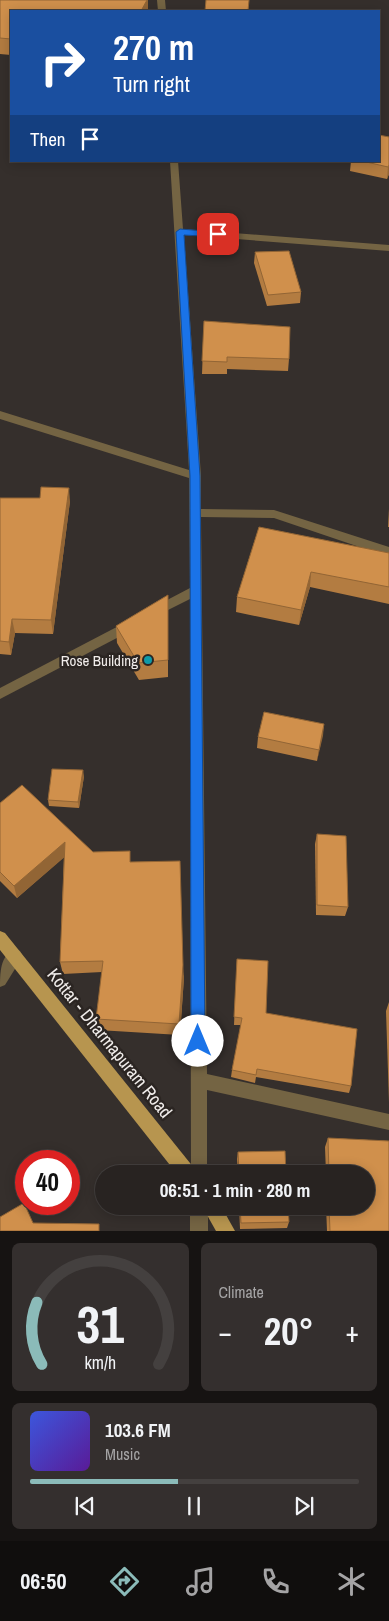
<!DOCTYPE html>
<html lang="en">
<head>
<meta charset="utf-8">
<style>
  body { margin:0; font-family:"Archivo Narrow",sans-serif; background:#342f2e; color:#f1f3f6; height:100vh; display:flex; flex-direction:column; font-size:19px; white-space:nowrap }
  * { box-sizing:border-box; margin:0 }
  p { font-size:16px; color:#a5a4a5 }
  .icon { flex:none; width:28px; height:28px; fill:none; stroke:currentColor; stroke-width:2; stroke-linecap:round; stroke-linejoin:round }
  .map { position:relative; height:1231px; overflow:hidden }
  .panel { display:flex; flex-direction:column; gap:12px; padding:12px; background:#161312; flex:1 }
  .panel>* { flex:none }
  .guide { position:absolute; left:10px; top:10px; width:370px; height:152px; border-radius:0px; box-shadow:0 2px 12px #0003,0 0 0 1px #44403f; background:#1a4fa0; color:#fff; overflow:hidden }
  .speed { position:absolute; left:15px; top:1150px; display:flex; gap:10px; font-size:25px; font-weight:700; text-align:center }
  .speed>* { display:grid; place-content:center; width:65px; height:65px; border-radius:50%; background:#282321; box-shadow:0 2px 12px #0003,0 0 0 1px #44403f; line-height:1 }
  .speed .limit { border:8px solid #d22; background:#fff; color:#111 }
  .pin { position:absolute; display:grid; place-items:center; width:42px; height:42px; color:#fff; margin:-21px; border-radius:10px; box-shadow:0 2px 8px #0006 }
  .me { position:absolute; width:55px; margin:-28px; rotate:0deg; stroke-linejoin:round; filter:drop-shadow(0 0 4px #0008) }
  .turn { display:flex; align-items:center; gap:18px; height:105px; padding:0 20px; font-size:22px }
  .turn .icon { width:65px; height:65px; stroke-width:2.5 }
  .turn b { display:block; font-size:35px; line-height:42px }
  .then { display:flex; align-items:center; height:48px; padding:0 20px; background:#0003; gap:10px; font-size:19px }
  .big { font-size:38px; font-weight:700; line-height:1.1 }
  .panel .widget { flex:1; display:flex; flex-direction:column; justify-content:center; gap:8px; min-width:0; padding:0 18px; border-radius:8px; background:#342f2e }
  .panel .dial { align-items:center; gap:0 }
  .dial svg { height:130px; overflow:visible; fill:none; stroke:#44403f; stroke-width:7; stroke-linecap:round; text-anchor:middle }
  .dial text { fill:#f1f3f6; stroke:none }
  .song { display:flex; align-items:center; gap:15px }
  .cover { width:60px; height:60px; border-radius:8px; background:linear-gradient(135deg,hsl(230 70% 55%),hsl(270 70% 35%)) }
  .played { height:5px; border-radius:2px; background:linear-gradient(90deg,#8bbbb9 45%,#44403f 45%) }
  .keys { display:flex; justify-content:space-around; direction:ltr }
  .heat { display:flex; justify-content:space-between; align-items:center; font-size:28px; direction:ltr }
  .panel .tiles { flex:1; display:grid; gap:12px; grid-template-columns:1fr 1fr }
  .widget:last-child { grid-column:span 2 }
  .trip { position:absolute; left:95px; top:1165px; width:280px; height:50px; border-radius:25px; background:#282321; box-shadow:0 2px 12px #0003,0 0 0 1px #44403f; font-weight:700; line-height:50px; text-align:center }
  .tab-bar { display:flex; height:80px; justify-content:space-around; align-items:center; background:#100e0d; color:#a5a4a5 }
  .tab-bar .icon { width:35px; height:35px }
  .tab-bar .on { color:#8bbbb9 }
  .tab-bar b { font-size:22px; color:#f1f3f6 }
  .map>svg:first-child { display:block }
</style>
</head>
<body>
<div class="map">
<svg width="389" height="1231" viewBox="0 0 389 1231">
  <rect width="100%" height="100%" fill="#352f2c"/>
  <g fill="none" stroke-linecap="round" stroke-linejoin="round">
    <g fill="#746443" fill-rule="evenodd">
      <path d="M 157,0 L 165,0 L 166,11 L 158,11 Z"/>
      <path d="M 170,161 L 178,161 L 183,229 L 389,245 L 389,251 L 184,235 L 201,476 L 201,509 L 274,510 L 389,547 L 389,557 L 274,518 L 201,517 L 207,1074 L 389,1114 L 389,1130 L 207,1090 L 207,1174 L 191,1174 L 190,599 L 154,617 L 150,615 L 148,612 L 150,609 L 190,588 L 189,478 L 0,419 L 0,411 L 189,470 Z"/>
      <path d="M 132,619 L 136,620 L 138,624 L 136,628 L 0,699 L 0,688 Z"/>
      <path d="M 15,949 L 20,951 L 23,956 L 5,985 L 0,987 C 0,973 0,955 15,949 Z"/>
      <rect x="190" y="1206" width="18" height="25"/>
    </g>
    <g fill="#b7954f" fill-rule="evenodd">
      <path d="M 0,931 L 5,933 L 194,1168 L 196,1174 L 177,1174 L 0,950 Z"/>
      <path d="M 202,1206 L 221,1206 L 235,1231 L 216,1231 Z"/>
    </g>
  </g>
  <g fill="#b37c41">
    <path d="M 0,0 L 148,0 L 148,11 L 11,11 L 11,55 L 0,54 Z"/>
    <path d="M 389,137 L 389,174 L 387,179 L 350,171 L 351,161 L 379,161 Z"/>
    <path d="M 255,252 L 301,292 L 300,303 L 267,306 L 254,263 Z"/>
    <path d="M 204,321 L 289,359 L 288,371 L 227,369 L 227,374 L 202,374 Z"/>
    <path d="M 0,498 L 70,501 L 53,634 L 15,633 L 11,655 L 0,654 Z"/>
    <path d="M 389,509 L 389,527 L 388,527 Z"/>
    <path d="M 259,527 L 389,553 L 389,604 L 310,587 L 299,625 L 236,612 L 237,597 Z"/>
    <path d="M 168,595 L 168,677 L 139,680 L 117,643 L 116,626 Z"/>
    <path d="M 324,724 L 317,761 L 257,748 L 258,737 Z"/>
    <path d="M 84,776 L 79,808 L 49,806 L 48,800 Z"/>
    <path d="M 0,803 L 93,852 L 131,862 L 184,977 L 180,1035 L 98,1030 L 96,1019 L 102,972 L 63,974 L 60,962 L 64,857 L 17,898 L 0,881 Z"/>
    <path d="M 317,834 L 348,907 L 345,916 L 316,915 L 315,844 Z"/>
    <path d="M 237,959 L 266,1013 L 351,1086 L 349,1093 L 256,1077 L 255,1083 L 231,1077 L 232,1070 L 241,1025 L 234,1025 Z"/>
    <path d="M 389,1002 L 389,1102 L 386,1011 Z"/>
    <path d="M 328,1138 L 389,1141 L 389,1231 L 327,1231 L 326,1206 L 366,1206 L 366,1174 L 326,1174 L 325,1147 Z"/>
    <path d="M 238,1152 L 286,1174 L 238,1174 L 237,1159 Z"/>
    <path d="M 239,1206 L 288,1206 L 289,1222 L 287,1228 L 240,1229 Z"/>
  </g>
  <g fill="#926535">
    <path d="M 147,0 L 148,0 L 148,11 L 141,11 Z"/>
    <path d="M 389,165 L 389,174 L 387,179 L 388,167 Z"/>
    <path d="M 69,488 L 70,501 L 53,634 L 51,620 Z"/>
    <path d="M 311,572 L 310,587 L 299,625 L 301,610 Z"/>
    <path d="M 12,619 L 15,633 L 11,655 L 9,642 Z"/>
    <path d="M 324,724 L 323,736 L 317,761 L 319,750 Z"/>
    <path d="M 83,770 L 84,776 L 79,808 L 78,802 Z"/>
    <path d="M 65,842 L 67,855 L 17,898 L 14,886 Z"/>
    <path d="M 183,965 L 184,977 L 180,1035 L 179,1024 Z"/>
  </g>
  <g fill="#d0904c" stroke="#926535">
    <path d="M 0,0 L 147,0 L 141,11 L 11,11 L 11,39 L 0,38 Z"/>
    <path d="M 206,0 L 249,0 L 248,11 L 205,11 Z"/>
    <path d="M 379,135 L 389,137 L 389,165 L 388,167 L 362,161 L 379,161 Z"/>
    <path d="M 289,251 L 301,292 L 268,295 L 255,252 Z"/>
    <path d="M 204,321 L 290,327 L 289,359 L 227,357 L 227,362 L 202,361 Z"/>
    <path d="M 41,487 L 69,488 L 51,620 L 12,619 L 9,642 L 0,641 L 0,498 L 40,498 Z"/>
    <path d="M 259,527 L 389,553 L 389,587 L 311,572 L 301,610 L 237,597 Z"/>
    <path d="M 168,595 L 168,660 L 138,663 L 116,626 Z"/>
    <path d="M 264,712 L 324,724 L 319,750 L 258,737 Z"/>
    <path d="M 52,769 L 83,770 L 78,802 L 48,800 Z"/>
    <path d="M 22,785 L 93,852 L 130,851 L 130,862 L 180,861 L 183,965 L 179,1024 L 96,1019 L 103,961 L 60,962 L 65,842 L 14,886 L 0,872 L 0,803 Z"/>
    <path d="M 317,834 L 346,836 L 348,907 L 317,905 Z"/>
    <path d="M 237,959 L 268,961 L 266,1013 L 357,1029 L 351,1086 L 257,1069 L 256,1075 L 232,1070 L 242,1018 L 234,1017 Z"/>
    <path d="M 328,1138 L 389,1141 L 389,1231 L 330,1231 L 329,1206 L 366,1206 L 366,1174 L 329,1174 Z"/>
    <path d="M 285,1151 L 286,1174 L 239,1174 L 238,1152 Z"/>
    <path d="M 24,1203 L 33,1223 L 99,1224 L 99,1231 L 0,1231 L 0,1217 Z"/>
    <path d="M 240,1206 L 288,1206 L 289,1222 L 241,1223 Z"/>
  </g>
  <path fill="#1a73e8" stroke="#114b97" d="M 180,229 L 218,232 L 222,234 L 218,237 L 184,235 L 200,476 L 205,1041 L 203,1046 L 198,1048 L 193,1046 L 191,1041 L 190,476 L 176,232 Z"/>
  <circle fill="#0f9aa8" stroke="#2b2522" stroke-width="2" cx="148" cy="660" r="5"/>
  <g text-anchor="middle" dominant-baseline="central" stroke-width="5" stroke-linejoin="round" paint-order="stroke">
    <g font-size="15" fill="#f1edeb" stroke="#2b2522" text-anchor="end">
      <text x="138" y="660">Rose Building</text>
    </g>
    <g font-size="18" fill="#f1edeb" stroke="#2b2522">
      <text transform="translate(110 1043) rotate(51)">Kottar - Dharmapuram Road</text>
    </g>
  </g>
</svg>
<div class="speed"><div class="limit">40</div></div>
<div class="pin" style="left:218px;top:234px;background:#d93025"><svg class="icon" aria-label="arrive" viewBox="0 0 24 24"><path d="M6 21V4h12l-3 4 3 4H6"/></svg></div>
<svg class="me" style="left:198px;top:1041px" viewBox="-20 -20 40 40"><circle r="19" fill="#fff"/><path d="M0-13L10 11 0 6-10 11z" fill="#1a73e8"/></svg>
<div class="trip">06:51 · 1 min · 280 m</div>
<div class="guide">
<div class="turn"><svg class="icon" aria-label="right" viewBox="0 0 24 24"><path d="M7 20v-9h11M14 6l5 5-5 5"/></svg><div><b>270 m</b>Turn right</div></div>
<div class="then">Then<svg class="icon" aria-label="arrive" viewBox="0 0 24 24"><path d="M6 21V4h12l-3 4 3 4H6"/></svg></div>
</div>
</div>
<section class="panel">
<div class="tiles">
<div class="widget dial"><svg viewBox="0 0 100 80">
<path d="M14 69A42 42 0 1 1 86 69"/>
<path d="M14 69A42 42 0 0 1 11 31" stroke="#8bbbb9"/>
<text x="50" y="56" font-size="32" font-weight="700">31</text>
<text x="50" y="72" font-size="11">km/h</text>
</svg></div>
<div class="widget"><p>Climate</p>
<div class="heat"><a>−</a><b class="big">20°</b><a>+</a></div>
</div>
<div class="widget">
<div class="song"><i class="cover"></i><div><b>103.6 FM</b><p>Music</p></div></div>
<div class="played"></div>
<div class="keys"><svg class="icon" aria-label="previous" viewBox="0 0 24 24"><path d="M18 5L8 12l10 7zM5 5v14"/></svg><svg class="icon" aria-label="pause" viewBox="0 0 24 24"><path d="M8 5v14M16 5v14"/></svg><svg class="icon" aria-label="next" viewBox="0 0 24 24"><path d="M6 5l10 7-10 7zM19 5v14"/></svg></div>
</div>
</div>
</section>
<nav class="tab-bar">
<b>06:50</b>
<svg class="icon on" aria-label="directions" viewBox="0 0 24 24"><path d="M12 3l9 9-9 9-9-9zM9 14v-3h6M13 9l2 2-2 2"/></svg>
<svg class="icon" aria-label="music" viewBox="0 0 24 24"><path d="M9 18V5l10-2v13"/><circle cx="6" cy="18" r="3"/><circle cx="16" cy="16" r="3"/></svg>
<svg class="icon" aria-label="phone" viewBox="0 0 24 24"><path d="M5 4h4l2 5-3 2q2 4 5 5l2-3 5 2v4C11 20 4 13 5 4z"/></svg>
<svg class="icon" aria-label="climate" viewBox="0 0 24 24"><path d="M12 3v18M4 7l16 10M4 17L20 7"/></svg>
</nav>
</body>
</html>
